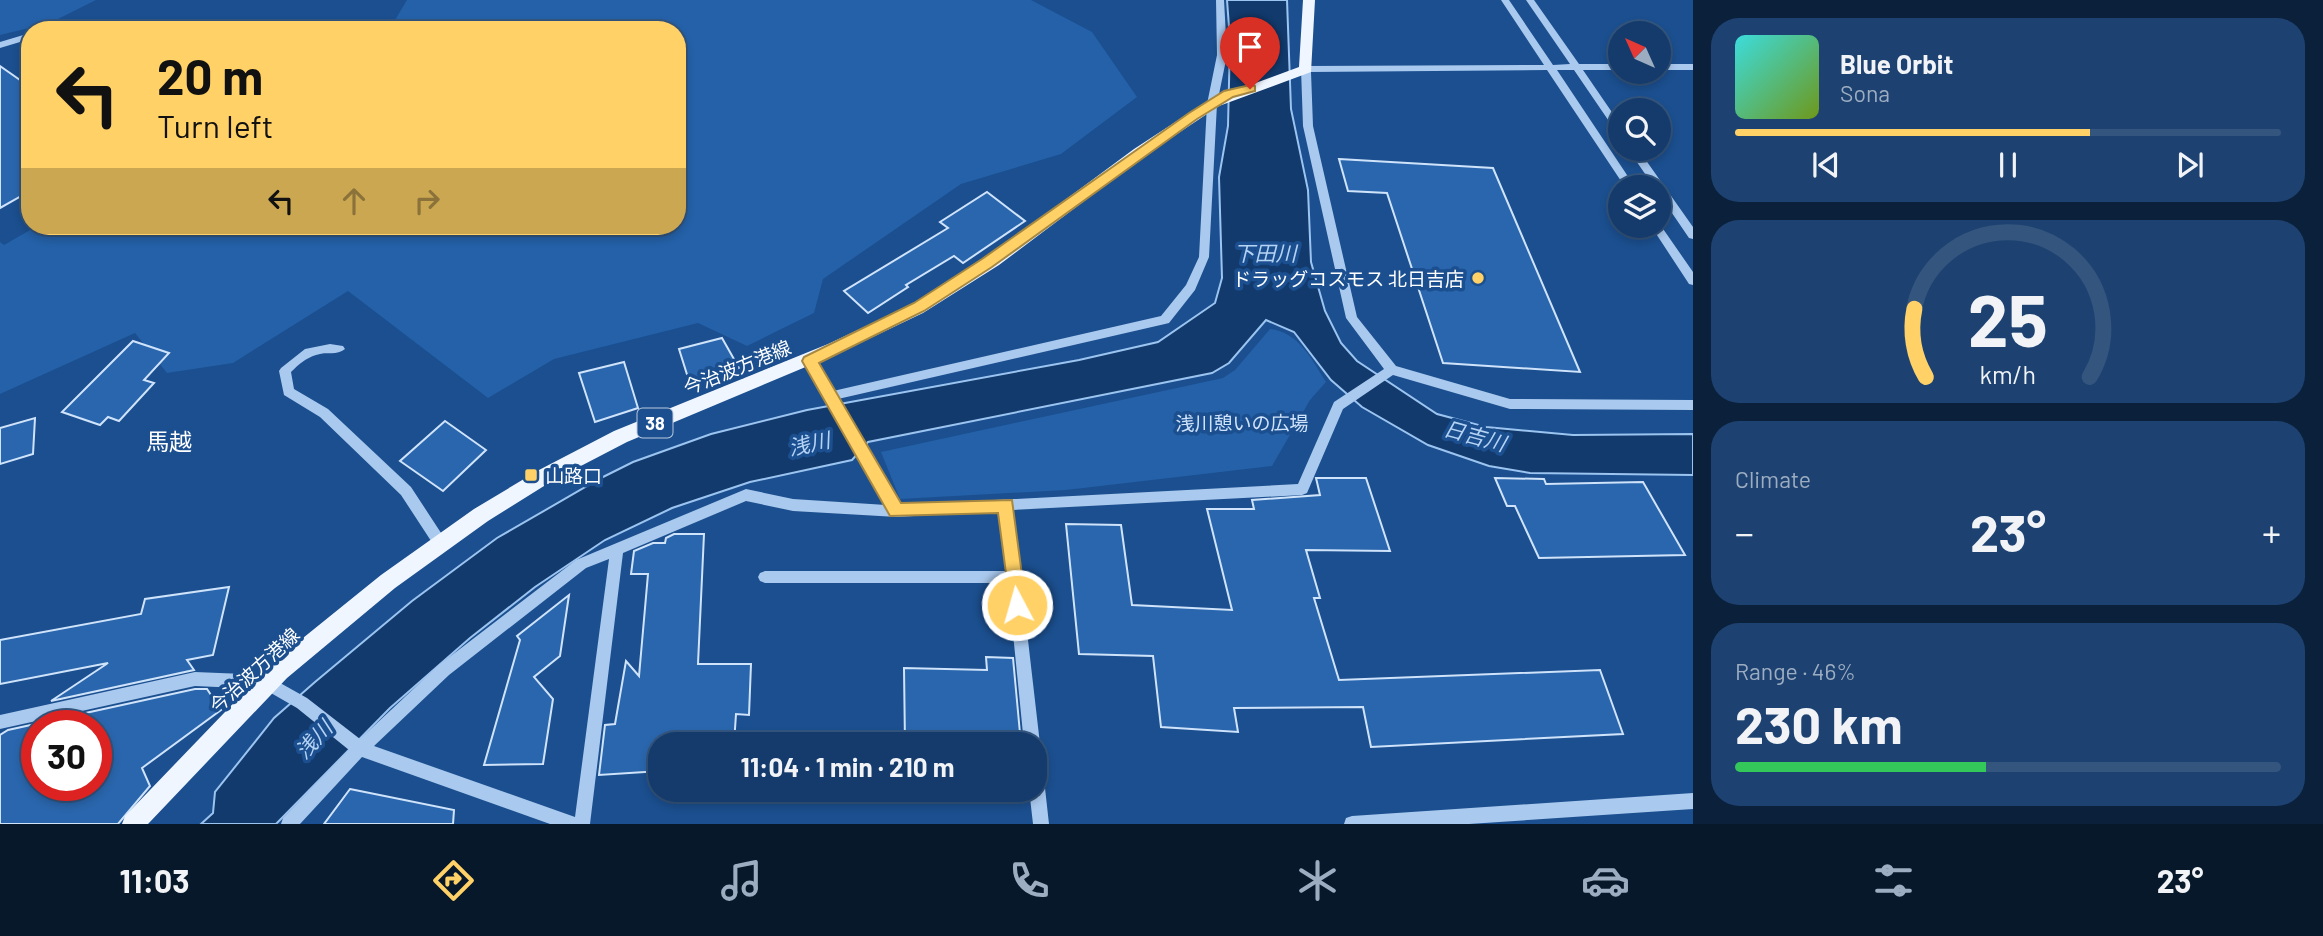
<!DOCTYPE html>
<html lang="en">
<head>
<meta charset="utf-8">
<style>
  body { margin:0; font-family:Barlow,"Noto Sans JP",sans-serif; background:#1d4271; color:#f1f3f6; height:100vh; display:flex; flex-direction:column; font-size:26px; white-space:nowrap }
  * { box-sizing:border-box; margin:0 }
  p { font-size:23px; color:#9dadc1 }
  .icon { flex:none; width:38px; height:38px; fill:none; stroke:currentColor; stroke-width:2; stroke-linecap:round; stroke-linejoin:round }
  .map { position:relative; flex:1; overflow:hidden }
  .drawer { display:flex; flex-direction:column; gap:18px; padding:18px; background:#0b203b; width:630px }
  .drawer>* { flex:none }
  .top-card { position:absolute; left:21px; top:21px; width:665px; height:214px; border-radius:28px; box-shadow:0 4px 10px #0003,0 0 0 2px #33557e; background:#ffd166; color:#111; overflow:hidden }
  .needle { width:46px; rotate:315deg }
  .fabs { position:absolute; left:1608px; top:21px; display:grid; gap:14px }
  .fabs a { display:grid; place-items:center; width:63px; height:63px; border-radius:50%; background:#143b6b; box-shadow:0 4px 10px #0003,0 0 0 2px #33557e; font-size:35px }
  .speed { position:absolute; left:21px; top:710px; display:flex; gap:14px; font-size:35px; font-weight:700; text-align:center }
  .speed>* { display:grid; place-content:center; width:91px; height:91px; border-radius:50%; background:#143b6b; box-shadow:0 4px 10px #0003,0 0 0 2px #33557e; line-height:1 }
  .speed .limit { border:10px solid #d22; background:#fff; color:#111 }
  .pin { position:absolute; display:grid; place-items:center; width:60px; height:60px; color:#fff; margin:-72px -30px; border-radius:50% 50% 50% 0; rotate:-45deg; box-shadow:0 0 7px #0007 }
  .pin .icon { rotate:45deg }
  .me { position:absolute; width:77px; margin:-38px; rotate:354deg; stroke-linejoin:round; filter:drop-shadow(0 0 5px #0008) }
  .turn { display:flex; align-items:center; gap:24px; height:147px; padding:0 21px; font-size:32px }
  .turn .icon { width:91px; height:91px; stroke-width:2.5 }
  .turn b { display:block; font-size:49px; line-height:60px }
  .lanes { display:flex; align-items:center; height:66px; padding:0 21px; background:#0003; justify-content:center; gap:35px; direction:ltr }
  .lanes .off { opacity:.35 }
  .big { font-size:52px; font-weight:700; line-height:1.1 }
  .drawer .card { flex:1; display:flex; flex-direction:column; justify-content:center; gap:10px; min-width:0; padding:0 24px; border-radius:28px; background:#1d4271 }
  .drawer .dial { align-items:center; gap:0 }
  .dial svg { height:182px; overflow:visible; fill:none; stroke:#33557e; stroke-width:7; stroke-linecap:round; text-anchor:middle }
  .dial text { fill:#f1f3f6; stroke:none }
  .song { display:flex; align-items:center; gap:21px }
  .cover { width:84px; height:84px; border-radius:10px; background:linear-gradient(135deg,hsl(180 70% 55%),hsl(80 70% 35%)) }
  .played { height:7px; border-radius:4px; background:linear-gradient(90deg,#ffd166 65%,#33557e 65%) }
  .keys { display:flex; justify-content:space-around; direction:ltr }
  .heat { display:flex; justify-content:space-between; align-items:center; font-size:38px; direction:ltr }
  .charge { height:10px; border-radius:5px; background:linear-gradient(90deg,#34c759 46%,#33557e 0) }
  .trip { position:absolute; left:648px; top:732px; width:399px; height:70px; border-radius:28px; background:#143b6b; box-shadow:0 4px 10px #0003,0 0 0 2px #33557e; font-weight:700; line-height:70px; text-align:center }
  .tab-bar { display:flex; height:112px; justify-content:space-around; align-items:center; background:#08182b; color:#9dadc1 }
  .tab-bar .icon { width:49px; height:49px }
  .tab-bar .selected { color:#ffd166 }
  .tab-bar b { font-size:32px; color:#f1f3f6 }
  main { display:flex; flex:1; min-height:0 }
  .map>svg:first-child { display:block }
</style>
</head>
<body>
<main>
<div class="map">
<svg width="1693" height="824" viewBox="0 0 1693 824">
  <rect width="100%" height="100%" fill="#1b4f8f"/>
  <g fill="#2461a8">
    <path d="M 0,0 L 96,0 L 50,23 L 0,35 Z"/>
    <path d="M 407,0 L 1031,0 L 1092,32 L 1137,97 L 1061,154 L 961,184 L 823,279 L 814,313 L 747,346 L 698,323 L 554,359 L 488,398 L 348,291 L 233,363 L 167,373 L 135,333 L 0,394 L 0,242 L 4,245 L 37,226 L 677,226 L 677,30 L 389,30 Z"/>
    <path d="M 1270,329 C 1299,332 1312,360 1326,382 L 1310,400 L 1272,466 L 1066,490 L 900,499 L 881,452 L 1223,378 L 1235,370 Z"/>
  </g>
  <path fill="#123a6d" stroke="#9cc4f0" stroke-width="2" d="M 1227,0 L 1287,0 L 1291,109 L 1308,190 L 1311,262 L 1325,311 L 1341,343 L 1357,361 L 1437,414 L 1486,427 L 1573,435 L 1693,434 L 1693,475 L 1530,473 L 1489,466 L 1428,445 L 1362,407 L 1331,380 L 1294,332 L 1266,320 L 1229,363 L 1212,373 L 868,442 L 852,460 L 750,482 L 672,508 L 605,540 L 535,587 L 470,638 L 390,708 L 276,824 L 201,824 L 213,813 L 215,792 L 274,718 L 315,682 L 412,601 L 497,538 L 601,478 L 633,462 L 711,434 L 807,410 L 1079,360 L 1158,342 L 1215,303 L 1222,278 L 1219,177 L 1228,126 L 1230,40 Z"/>
  <g fill="#2a66ad" stroke="#cfe3fa" stroke-width="2" fill-rule="evenodd">
    <path d="M 0,66 L 30,87 L 30,191 L 0,208 Z"/>
    <path d="M 1339,159 L 1493,168 L 1580,372 L 1443,363 L 1387,193 L 1348,191 Z"/>
    <path d="M 987,192 L 1025,221 L 963,263 L 954,256 L 906,285 L 908,287 L 868,313 L 844,291 L 948,228 L 940,222 Z"/>
    <path d="M 722,338 L 739,368 L 690,384 L 679,349 Z"/>
    <path d="M 133,341 L 169,353 L 144,380 L 154,383 L 119,421 L 108,417 L 100,425 L 62,412 Z"/>
    <path d="M 624,362 L 638,408 L 595,422 L 579,373 Z"/>
    <path d="M 35,418 L 33,454 L 0,464 L 0,428 Z"/>
    <path d="M 445,421 L 486,450 L 443,491 L 400,461 Z"/>
    <path d="M 1316,478 L 1366,478 L 1390,551 L 1306,550 L 1320,598 L 1314,598 L 1339,680 L 1600,670 L 1623,734 L 1371,747 L 1363,707 L 1234,708 L 1238,732 L 1161,727 L 1153,656 L 1079,654 L 1066,524 L 1121,525 L 1132,605 L 1232,610 L 1207,509 L 1254,509 L 1252,500 L 1320,495 Z"/>
    <path d="M 1495,478 L 1544,479 L 1546,484 L 1643,482 L 1685,555 L 1539,558 L 1515,506 L 1507,506 Z"/>
    <path d="M 674,534 L 704,534 L 698,664 L 751,664 L 749,715 L 736,714 L 734,744 L 660,744 L 660,771 L 599,775 L 605,725 L 615,724 L 626,661 L 639,676 L 648,574 L 631,574 L 634,551 L 653,543 L 665,543 L 666,538 Z"/>
    <path d="M 229,587 L 213,655 L 187,660 L 194,670 L 51,701 L 108,663 L 0,684 L 0,640 L 141,614 L 145,599 Z"/>
    <path d="M 569,595 L 560,656 L 534,677 L 553,699 L 543,764 L 484,765 L 520,640 L 517,636 Z"/>
    <path d="M 986,657 L 1013,658 L 1021,744 L 905,744 L 904,668 L 987,670 Z"/>
    <path d="M 195,689 L 207,689 L 221,710 L 142,768 L 150,786 L 118,824 L 0,824 L 0,735 L 8,730 ZM 37,726 L 96,726 L 96,786 L 37,786 Z"/>
    <path d="M 350,789 L 454,810 L 453,824 L 324,824 Z"/>
    <path d="M 675,789 L 732,789 L 731,798 L 675,798 Z"/>
  </g>
  <g fill="none" stroke-linecap="round" stroke-linejoin="round">
    <g fill="#a9c9ee" fill-rule="evenodd">
      <path d="M 1216,0 L 1224,0 L 1227,55 L 1217,104 L 1209,257 L 1195,290 L 1169,323 L 1165,324 L 838,399 L 901,505 L 1298,484 L 1334,402 L 1384,369 L 1346,318 L 1303,126 L 1301,69 L 1306,66 L 1544,65 L 1501,0 L 1509,0 L 1553,65 L 1570,64 L 1526,0 L 1534,0 L 1579,64 L 1620,64 L 1620,70 L 1583,70 L 1620,124 L 1620,134 L 1617,133 L 1574,70 L 1557,70 L 1635,187 L 1625,187 L 1547,70 L 1311,72 L 1313,126 L 1357,317 L 1396,366 L 1510,399 L 1693,400 L 1693,410 L 1510,409 L 1393,375 L 1343,409 L 1307,493 L 1302,495 L 1013,510 L 1040,744 L 1037,749 L 1034,751 L 1034,744 L 1024,744 L 1008,583 L 765,583 L 760,581 L 758,577 L 760,573 L 765,571 L 1006,571 L 1000,511 L 897,517 L 793,511 L 746,501 L 623,553 L 590,824 L 550,824 L 362,757 L 300,824 L 281,824 L 283,818 L 349,750 L 297,708 L 264,689 L 195,686 L 0,729 L 0,715 L 195,672 L 266,675 L 307,698 L 360,739 L 439,665 L 576,560 L 746,489 L 793,499 L 886,505 L 805,364 L 803,361 L 805,358 L 813,358 L 833,391 L 1161,316 L 1186,285 L 1199,257 L 1207,104 L 1217,55 ZM 609,559 L 575,817 L 374,746 L 449,675 L 586,568 Z"/>
      <path d="M 30,33 L 30,39 L 0,48 L 0,42 Z"/>
      <rect x="1659" y="64" width="34" height="6"/>
      <path d="M 1628,149 L 1638,149 L 1693,227 L 1693,239 L 1689,238 L 1659,194 L 1659,187 L 1654,187 Z"/>
      <path d="M 1659,223 L 1693,272 L 1693,285 L 1689,284 L 1651,226 L 1659,226 Z"/>
      <path d="M 330,344 L 343,346 L 345,349 C 337,356 327,351 316,355 C 306,358 298,365 291,372 L 294,389 L 328,409 L 411,487 L 445,539 L 447,543 L 445,547 L 440,549 L 435,547 L 401,495 L 320,417 L 284,395 L 279,371 L 281,368 L 305,349 Z"/>
      <path d="M 1034,753 L 1039,756 L 1042,761 L 1049,824 L 1033,824 L 1029,789 L 1034,789 Z"/>
      <path d="M 1693,793 L 1693,809 L 1469,824 L 1344,824 L 1346,818 L 1352,816 Z"/>
    </g>
    <path fill="#f0f6ff" fill-rule="evenodd" d="M 1303,0 L 1315,0 L 1311,72 L 1219,106 L 1144,156 L 999,265 L 923,313 L 839,353 L 627,442 L 552,481 L 488,521 L 395,588 L 287,678 L 148,824 L 122,824 L 125,816 L 272,663 L 381,575 L 474,509 L 539,470 L 614,431 L 828,344 L 911,305 L 988,257 L 1134,149 L 1209,100 L 1299,67 Z"/>
  </g>
  <path fill="#ffd166" stroke="#a68842" stroke-width="2" d="M 1250,85 L 1255,86 L 1255,91 L 1233,97 L 1197,119 L 992,267 L 924,311 L 819,363 L 901,503 L 1012,500 L 1026,605 L 1023,611 L 1017,613 L 1011,611 L 998,513 L 890,516 L 802,361 L 804,357 L 914,303 L 982,259 L 1189,113 L 1224,91 Z"/>
  <g fill="#ffd166" stroke="#1b4f8f" stroke-width="2.5">
    <circle cx="1478" cy="278" r="7"/>
    <rect x="524" y="468" width="14" height="14" rx="3.5"/>
  </g>
  <g text-anchor="middle" dominant-baseline="central" stroke-width="7" stroke-linejoin="round" paint-order="stroke">
    <rect fill="#1b4f8f" stroke="#bbcadd" stroke-width="2" x="637.5" y="408.5" width="35" height="29" rx="5"/>
    <g font-size="18" font-weight="bold" fill="#fff">
      <text x="655" y="423">38</text>
    </g>
    <g font-size="19" fill="#fff" stroke="#1b4f8f" text-anchor="end">
      <text x="1464" y="278">ドラッグコスモス 北日吉店</text>
      <text x="545" y="475" text-anchor="start">山路口</text>
    </g>
    <g font-size="19" fill="#fff" stroke="#1b4f8f">
      <text transform="translate(737 367) rotate(-22)">今治波方港線</text>
      <text transform="translate(254 670) rotate(-43)">今治波方港線</text>
    </g>
    <g font-size="19" fill="#cfe3fa" stroke="#1b4f8f">
      <text x="1242" y="422">浅川憩いの広場</text>
    </g>
    <g font-size="21" font-style="italic" fill="#b5d3f5" stroke="#1b4f8f">
      <text x="1265" y="252">下田川</text>
      <text transform="translate(1475 435) rotate(15)">日吉川</text>
      <text transform="translate(809 443) rotate(-12)">浅川</text>
      <text transform="translate(313 739) rotate(-47)">浅川</text>
    </g>
    <g font-size="23" fill="#fff" stroke="#1b4f8f">
      <text x="169" y="441">馬越</text>
    </g>
  </g>
</svg>
<div class="fabs">
<a><svg class="needle" viewBox="-14 -14 28 28"><path d="M0-13l5 13h-10z" fill="#e53935"/><path d="M0 13l5-13h-10z" fill="#9dadc1"/></svg></a>
<a><svg class="icon" aria-label="search" viewBox="0 0 24 24"><circle cx="10" cy="10" r="6"/><path d="M15 15l6 6"/></svg></a>
<a><svg class="icon" aria-label="layers" viewBox="0 0 24 24"><path d="M12 4l9 5-9 5-9-5zM3 14l9 5 9-5"/></svg></a>
</div>
<div class="speed"><div class="limit">30</div></div>
<div class="pin" style="left:1250px;top:89px;background:#d93025"><svg class="icon" aria-label="arrive" viewBox="0 0 24 24"><path d="M6 21V4h12l-3 4 3 4H6"/></svg></div>
<svg class="me" style="left:1017px;top:605px" viewBox="-20 -20 40 40"><circle r="17" fill="#ffd166" stroke="#fff" stroke-width="3"/><path d="M0-11L8 9 0 5-8 9z" fill="#fff"/></svg>
<div class="trip">11:04 · 1 min · 210 m</div>
<div class="top-card">
<div class="turn"><svg class="icon" aria-label="left" viewBox="0 0 24 24"><path d="M17 20v-9H6M10 6l-5 5 5 5"/></svg><div><b>20 m</b>Turn left</div></div>
<div class="lanes"><svg class="icon" aria-label="left" viewBox="0 0 24 24"><path d="M17 20v-9H6M10 6l-5 5 5 5"/></svg><svg class="icon off" aria-label="ahead" viewBox="0 0 24 24"><path d="M12 20V5M6 11l6-6 6 6"/></svg><svg class="icon off" aria-label="right" viewBox="0 0 24 24"><path d="M7 20v-9h11M14 6l5 5-5 5"/></svg></div>
</div>
</div>
<section class="drawer">
<div class="card">
<div class="song"><i class="cover"></i><div><b>Blue Orbit</b><p>Sona</p></div></div>
<div class="played"></div>
<div class="keys"><svg class="icon" aria-label="previous" viewBox="0 0 24 24"><path d="M18 5L8 12l10 7zM5 5v14"/></svg><svg class="icon" aria-label="pause" viewBox="0 0 24 24"><path d="M8 5v14M16 5v14"/></svg><svg class="icon" aria-label="next" viewBox="0 0 24 24"><path d="M6 5l10 7-10 7zM19 5v14"/></svg></div>
</div>
<div class="card dial"><svg viewBox="0 0 100 80">
<path d="M14 69A42 42 0 1 1 86 69"/>
<path d="M14 69A42 42 0 0 1 9 39" stroke="#ffd166"/>
<text x="50" y="56" font-size="32" font-weight="700">25</text>
<text x="50" y="72" font-size="11">km/h</text>
</svg></div>
<div class="card"><p>Climate</p>
<div class="heat"><a>−</a><b class="big">23°</b><a>+</a></div>
</div>
<div class="card"><p>Range · 46%</p><b class="big">230 km</b><div class="charge"></div></div>
</section>
</main>
<nav class="tab-bar">
<b>11:03</b>
<svg class="icon selected" aria-label="directions" viewBox="0 0 24 24"><path d="M12 3l9 9-9 9-9-9zM9 14v-3h6M13 9l2 2-2 2"/></svg>
<svg class="icon" aria-label="music" viewBox="0 0 24 24"><path d="M9 18V5l10-2v13"/><circle cx="6" cy="18" r="3"/><circle cx="16" cy="16" r="3"/></svg>
<svg class="icon" aria-label="phone" viewBox="0 0 24 24"><path d="M5 4h4l2 5-3 2q2 4 5 5l2-3 5 2v4C11 20 4 13 5 4z"/></svg>
<svg class="icon" aria-label="climate" viewBox="0 0 24 24"><path d="M12 3v18M4 7l16 10M4 17L20 7"/></svg>
<svg class="icon" aria-label="car" viewBox="0 0 24 24"><path d="M5 17H2v-5l4-1 3-4h7l3 4 3 1v5h-3M9 17h6M6 11h13"/><circle cx="7" cy="17" r="2"/><circle cx="17" cy="17" r="2"/></svg>
<svg class="icon" aria-label="filters" viewBox="0 0 24 24"><path d="M4 7h16M4 17h16"/><circle cx="9" cy="7" r="2"/><circle cx="15" cy="17" r="2"/></svg>
<b>23°</b>
</nav>
</body>
</html>
